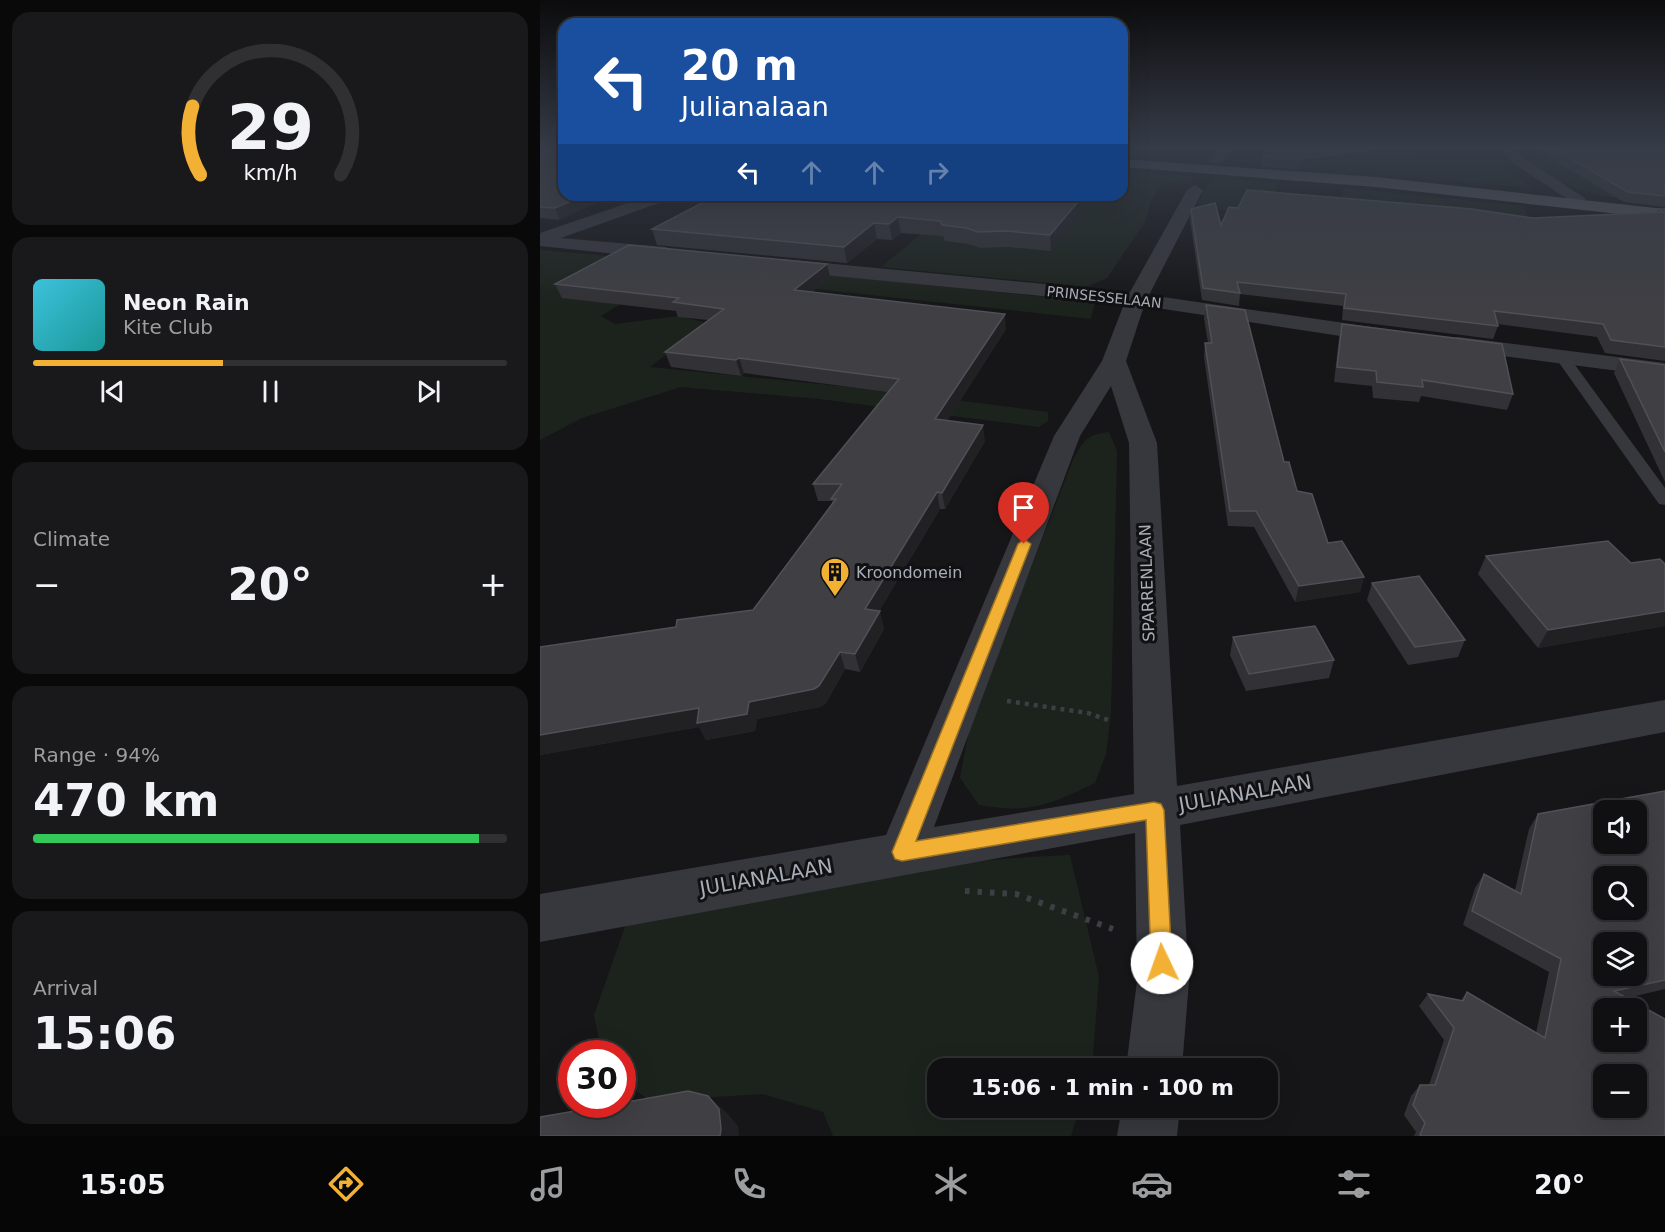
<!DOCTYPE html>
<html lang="en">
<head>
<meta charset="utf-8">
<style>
  body { margin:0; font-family:"DejaVu Sans",sans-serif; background:#19191b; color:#f1f3f6; height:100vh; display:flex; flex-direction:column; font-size:22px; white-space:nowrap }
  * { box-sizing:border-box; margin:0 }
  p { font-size:20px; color:#9c9d9f }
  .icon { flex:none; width:33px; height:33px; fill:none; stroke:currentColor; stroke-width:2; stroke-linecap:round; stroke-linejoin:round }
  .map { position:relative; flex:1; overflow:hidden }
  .details { display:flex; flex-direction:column; gap:12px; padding:12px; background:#09090a; width:540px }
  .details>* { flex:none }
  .top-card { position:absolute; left:18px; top:18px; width:570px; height:183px; border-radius:18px; box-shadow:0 6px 24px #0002,0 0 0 2px #303032; background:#1a4fa0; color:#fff; overflow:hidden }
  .buttons { position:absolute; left:1053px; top:800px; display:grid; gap:12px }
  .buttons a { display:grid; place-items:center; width:54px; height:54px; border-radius:12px; background:#101012; box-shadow:0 6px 24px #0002,0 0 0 2px #303032; font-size:30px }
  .speed { position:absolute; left:18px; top:1040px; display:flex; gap:12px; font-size:30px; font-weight:700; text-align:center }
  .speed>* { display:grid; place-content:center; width:78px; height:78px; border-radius:50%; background:#101012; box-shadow:0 6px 24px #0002,0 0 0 2px #303032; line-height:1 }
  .speed .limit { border:9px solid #d22; background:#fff; color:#111 }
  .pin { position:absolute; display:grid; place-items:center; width:51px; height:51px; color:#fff; margin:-62px -26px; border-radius:50% 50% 50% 0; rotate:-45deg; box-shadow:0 0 6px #0007 }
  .pin .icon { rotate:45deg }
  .me { position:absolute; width:66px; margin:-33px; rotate:357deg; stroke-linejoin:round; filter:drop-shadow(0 0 4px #0008) }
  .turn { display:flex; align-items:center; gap:21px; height:126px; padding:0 24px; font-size:27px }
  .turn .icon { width:78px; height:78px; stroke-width:2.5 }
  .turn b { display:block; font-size:42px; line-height:51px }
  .lanes { display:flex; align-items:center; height:57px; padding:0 24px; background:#0003; justify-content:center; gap:30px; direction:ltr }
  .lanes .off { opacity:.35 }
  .big { font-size:45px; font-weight:700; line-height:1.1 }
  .details .widget { flex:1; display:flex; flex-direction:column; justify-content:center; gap:9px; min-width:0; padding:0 21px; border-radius:18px; background:#19191b }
  .details .dial { align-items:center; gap:0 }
  .dial svg { height:156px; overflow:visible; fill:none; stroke:#303032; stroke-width:7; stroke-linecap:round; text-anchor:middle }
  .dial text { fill:#f1f3f6; stroke:none }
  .song { display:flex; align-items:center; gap:18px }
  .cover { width:72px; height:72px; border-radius:9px; background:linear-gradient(135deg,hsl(190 70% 55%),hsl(180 70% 35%)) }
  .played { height:6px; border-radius:3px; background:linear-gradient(90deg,#f2b134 40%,#303032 40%) }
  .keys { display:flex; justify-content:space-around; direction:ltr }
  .heat { display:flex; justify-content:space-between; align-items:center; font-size:33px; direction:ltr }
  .charge { height:9px; border-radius:4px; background:linear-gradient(90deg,#34c759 94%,#303032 0) }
  .trip { position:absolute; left:387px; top:1058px; width:351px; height:60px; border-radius:18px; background:#101012; box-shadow:0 6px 24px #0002,0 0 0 2px #303032; font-weight:700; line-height:60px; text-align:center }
  .menu { display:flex; height:96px; justify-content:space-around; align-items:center; background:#060607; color:#9c9d9f }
  .menu .icon { width:42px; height:42px }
  .menu .selected { color:#f2b134 }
  .menu b { font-size:27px; color:#f1f3f6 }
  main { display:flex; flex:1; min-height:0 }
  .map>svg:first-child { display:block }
</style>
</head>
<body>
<main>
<section class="details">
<div class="widget dial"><svg viewBox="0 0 100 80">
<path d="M14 69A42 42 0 1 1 86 69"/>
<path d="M14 69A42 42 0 0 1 10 34" stroke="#f2b134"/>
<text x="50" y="56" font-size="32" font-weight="700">29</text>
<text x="50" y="72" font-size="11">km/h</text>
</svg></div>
<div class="widget">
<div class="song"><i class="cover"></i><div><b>Neon Rain</b><p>Kite Club</p></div></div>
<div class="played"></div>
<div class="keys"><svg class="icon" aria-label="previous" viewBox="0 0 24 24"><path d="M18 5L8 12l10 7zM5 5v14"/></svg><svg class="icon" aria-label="pause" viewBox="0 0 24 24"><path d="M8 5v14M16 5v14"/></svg><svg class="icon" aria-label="next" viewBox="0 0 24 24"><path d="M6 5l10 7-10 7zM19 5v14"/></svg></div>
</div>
<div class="widget"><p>Climate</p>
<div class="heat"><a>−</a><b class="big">20°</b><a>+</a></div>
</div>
<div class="widget"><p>Range · 94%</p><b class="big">470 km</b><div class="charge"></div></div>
<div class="widget"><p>Arrival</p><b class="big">15:06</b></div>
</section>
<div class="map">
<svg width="1125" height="1136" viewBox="0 0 1125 1136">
  <rect width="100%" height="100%" fill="#161618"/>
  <g fill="#1c231d">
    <path d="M 582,149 L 676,149 L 667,160 L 582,154 Z"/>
    <path d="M 696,149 L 956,149 L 976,177 L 994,188 L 691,162 Z"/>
    <path d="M 981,149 L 1091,149 L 1125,204 C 1066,196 1022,197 981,149 Z"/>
    <path d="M 582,171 L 654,176 L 649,184 L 624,182 L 611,201 L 605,222 L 567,278 L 547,287 L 341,267 L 428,195 L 582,195 Z"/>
    <path d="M 672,177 L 738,183 L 727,214 L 656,207 Z"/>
    <path d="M 804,188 L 984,206 L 988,219 L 800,203 Z"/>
    <path d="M 0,250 L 147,263 L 61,316 L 75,324 L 138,316 L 168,323 L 110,367 L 330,389 L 508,412 L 508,421 L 499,427 L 279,399 L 141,387 L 42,418 L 0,440 Z"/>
    <path d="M 271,273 L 555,302 L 551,319 L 257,287 Z"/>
    <path d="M 569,432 L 577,451 L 571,713 L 566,754 L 555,783 C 509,805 490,814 439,805 L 420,778 L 431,720 L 533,460 C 544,440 546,435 569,432 Z"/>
    <path d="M 530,855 L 559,977 L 552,1068 L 398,1068 L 398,1107 L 540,1107 L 531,1136 L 293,1136 L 283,1112 L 223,1094 L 110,1101 L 83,1081 L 82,1053 L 62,1053 L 54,1015 L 87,921 C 233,892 380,860 530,855 Z"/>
  </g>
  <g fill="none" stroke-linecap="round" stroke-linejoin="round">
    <path stroke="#3d3f44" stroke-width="4.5" stroke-dasharray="4 5" stroke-linecap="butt" d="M 467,701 L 548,713 L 568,720"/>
    <path stroke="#3d3f44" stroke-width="6" stroke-dasharray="4.5 8" stroke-linecap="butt" d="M 425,891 L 476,894 L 573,929"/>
    <path fill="#37383d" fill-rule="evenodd" d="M 1022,353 L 1027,354 L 1125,488 L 1125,505 L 1119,504 L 1015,357 Z"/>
    <g fill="#37383d" fill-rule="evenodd">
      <path d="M 679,149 L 693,149 L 681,163 L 671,163 L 669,160 Z"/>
      <path d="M 961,149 L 975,149 L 983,157 L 1046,199 L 1038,204 L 1032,202 L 973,163 Z"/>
      <path d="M 655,185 L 663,190 L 609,295 L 846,329 L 854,331 L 857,336 L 854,341 L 846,343 L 604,306 L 586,361 L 617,443 L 637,786 L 1125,700 L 1125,732 L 640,825 L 649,981 L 642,1068 L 586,1068 L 597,981 L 595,833 L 0,942 L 0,894 L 346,835 L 514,436 L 562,361 L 584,304 L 242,271 L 232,265 L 235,261 L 242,259 L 590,292 L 647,190 ZM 571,386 L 589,443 L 594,794 L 394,827 L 540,436 Z"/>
      <path d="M 111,195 L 135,195 L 133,198 L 21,238 L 125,247 L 132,249 L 134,253 L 132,257 L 125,259 L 0,246 L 0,233 Z"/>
      <path d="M 918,337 L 1125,363 L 1125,377 L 910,349 L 907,344 L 910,339 Z"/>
      <path d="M 582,1107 L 640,1107 L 637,1136 L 577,1136 Z"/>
    </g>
    <path fill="#53555c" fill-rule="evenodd" d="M 582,159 L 836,177 L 1125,209 L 1125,219 L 836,187 L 582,167 Z"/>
  </g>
  <g fill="#323236">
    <path d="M 0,149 L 20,220 L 0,218 Z"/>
    <path d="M 907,149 L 758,169 L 721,167 L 722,157 Z"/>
    <path d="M 995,149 L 1125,149 L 1125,207 L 1084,202 Z"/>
    <path d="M 522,197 L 522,201 L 537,218 L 511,251 L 468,247 L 440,248 L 428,244 L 405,241 L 403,236 L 361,233 L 352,240 L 337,239 L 307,263 L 117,245 L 112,229 Z"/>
    <path d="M 698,208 L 993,218 L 1117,212 L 1118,209 L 1125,209 L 1125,361 L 1065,353 L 1057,337 L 957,324 L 958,326 L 953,339 L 802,320 L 803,306 L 700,294 L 699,306 L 662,300 L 650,220 L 651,209 L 681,225 Z"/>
    <path d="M 287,264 L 290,277 L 272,292 L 466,329 L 407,421 L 445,441 L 405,509 L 400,509 L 339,611 L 344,629 L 320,672 L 305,669 L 286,703 L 280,707 L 217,719 L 215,731 L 166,740 L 159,727 L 0,755 L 0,647 L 136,627 L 213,610 L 292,503 L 292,501 L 278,501 L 273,484 L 348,392 L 204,373 L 201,376 L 131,367 L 125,352 L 168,320 L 138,317 L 136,311 L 22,298 L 15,284 Z"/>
    <path d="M 666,305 L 744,462 L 757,491 L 788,543 L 824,577 L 820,592 L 755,602 L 714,527 L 688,526 L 664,357 L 665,343 L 668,343 L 664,318 Z"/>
    <path d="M 802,324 L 973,394 L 967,410 L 881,396 L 879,402 L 833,398 L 832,386 L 794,382 L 799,338 Z"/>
    <path d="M 1080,359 L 1125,365 L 1125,482 L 1074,373 Z"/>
    <path d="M 946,556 L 1125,564 L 1125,626 L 998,648 L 938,574 Z"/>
    <path d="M 832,583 L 925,640 L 918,657 L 868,665 L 827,600 Z"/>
    <path d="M 693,637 L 794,660 L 789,678 L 706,691 L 690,655 Z"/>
    <path d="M 1125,791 L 1125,989 L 1087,998 L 1125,1136 L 874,1136 L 876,1132 L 864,1115 L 871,1096 L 880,1085 L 889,1085 L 904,1040 L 879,1006 L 888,994 L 921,1000 L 927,992 L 996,1033 L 1009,972 L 923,925 L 935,888 L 944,874 L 975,890 L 989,829 L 998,814 Z"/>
  </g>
  <g fill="#212124">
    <path d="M 840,149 L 907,149 L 758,169 L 760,159 Z"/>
    <path d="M 45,195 L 74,195 L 20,220 L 15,208 Z"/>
    <path d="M 537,203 L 537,218 L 511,251 L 510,235 Z"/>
    <path d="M 358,217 L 361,233 L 352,240 L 349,224 Z"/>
    <path d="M 334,223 L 337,239 L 307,263 L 304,247 Z"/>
    <path d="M 287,264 L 290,277 L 257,304 L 254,290 Z"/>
    <path d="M 465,314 L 466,329 L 398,435 L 395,419 Z"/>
    <path d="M 199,358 L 204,373 L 201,376 L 196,360 Z"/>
    <path d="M 443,425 L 445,441 L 405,509 L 402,493 Z"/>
    <path d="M 397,492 L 400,509 L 330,627 L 325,609 Z"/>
    <path d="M 824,577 L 820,592 L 755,602 L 759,586 Z"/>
    <path d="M 340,611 L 344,629 L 320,672 L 315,654 Z"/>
    <path d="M 1125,611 L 1125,626 L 998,648 L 1008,630 Z"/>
    <path d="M 300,652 L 305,669 L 286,703 L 280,707 L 217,719 L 215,731 L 166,740 L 159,727 L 0,755 L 0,735 L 159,708 L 209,702 Z"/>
    <path d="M 168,1096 L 187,1113 L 198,1126 L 199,1136 L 180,1136 Z"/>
  </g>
  <g fill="#3f3f44" stroke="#4f5156" stroke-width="1.5" fill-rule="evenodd">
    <path d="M 0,149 L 24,149 L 24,195 L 45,195 L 15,208 L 0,207 Z"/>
    <path d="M 730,149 L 840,149 L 760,159 L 722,157 Z"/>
    <path d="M 1014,149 L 1125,149 L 1125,196 L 1088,192 Z"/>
    <path d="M 707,190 L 932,209 L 993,218 L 1123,212 L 1118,209 L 1125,209 L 1125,347 L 1071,340 L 1063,324 L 954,311 L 958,326 L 804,308 L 806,294 L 697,282 L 700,293 L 663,288 L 651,209 L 675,203 L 681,225 L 689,207 L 698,208 Z"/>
    <path d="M 177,195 L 502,195 L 522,197 L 518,201 L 537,203 L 510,235 L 466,231 L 438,232 L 426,228 L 402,225 L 400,221 L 358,217 L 349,224 L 334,223 L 304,247 L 112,229 Z"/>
    <path d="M 89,245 L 287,264 L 254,290 L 465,314 L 395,419 L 443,425 L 402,493 L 397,492 L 325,609 L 340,611 L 315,654 L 300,652 L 279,686 L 274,689 L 209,702 L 207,714 L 157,723 L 159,708 L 0,735 L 0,647 L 136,627 L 137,620 L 213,610 L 296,499 L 291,499 L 302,484 L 273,484 L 359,379 L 199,358 L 196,360 L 125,352 L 184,309 L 133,302 L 139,298 L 15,284 Z"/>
    <path d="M 666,305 L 705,310 L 744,462 L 749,462 L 757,491 L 772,494 L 788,543 L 802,541 L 824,577 L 759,586 L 716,511 L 690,511 L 665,343 L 672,343 Z"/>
    <path d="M 802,324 L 962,344 L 973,394 L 882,380 L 883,387 L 837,382 L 836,371 L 797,367 Z"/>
    <path d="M 1080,359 L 1125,365 L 1125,452 Z"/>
    <path d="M 1068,541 L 1091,563 L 1120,559 L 1125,564 L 1125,611 L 1008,630 L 946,556 Z"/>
    <path d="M 879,576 L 925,640 L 875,647 L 832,583 Z"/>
    <path d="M 775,626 L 794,660 L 709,674 L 693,637 Z"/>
    <path d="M 1125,791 L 1125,980 L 1074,991 L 1125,1019 L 1125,1136 L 882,1136 L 880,1135 L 885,1123 L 873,1105 L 880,1085 L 895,1085 L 914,1028 L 888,994 L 923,1001 L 927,992 L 1005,1038 L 1021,959 L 932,911 L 944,874 L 981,894 L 998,814 ZM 1064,810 L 1096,810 L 1096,843 L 1064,843 ZM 1064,876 L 1096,876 L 1096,909 L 1064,909 ZM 1064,942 L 1096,942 L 1096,975 L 1064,975 ZM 1064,1008 L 1096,1008 L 1096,1041 L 1064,1041 ZM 1064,1074 L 1096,1074 L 1096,1107 L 1064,1107 Z"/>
    <path d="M 148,1091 L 168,1096 L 179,1109 L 181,1129 L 180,1136 L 0,1136 L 0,1117 L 76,1104 L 82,1104 L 82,1103 Z"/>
  </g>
  <linearGradient id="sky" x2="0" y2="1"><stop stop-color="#0c0c0d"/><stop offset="0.48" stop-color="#363c48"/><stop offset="1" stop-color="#363c48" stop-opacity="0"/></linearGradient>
  <rect width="1125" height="308" fill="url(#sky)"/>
  <path fill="#f2b134" stroke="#9d7322" stroke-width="1.5" d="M 484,539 L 491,544 L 376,841 L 614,802 L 621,804 L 624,810 L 632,963 L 629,971 L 622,974 L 614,971 L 611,963 L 606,820 L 362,861 L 355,859 L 352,852 L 478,544 Z"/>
  <defs>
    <g id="building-pin" transform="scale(1.5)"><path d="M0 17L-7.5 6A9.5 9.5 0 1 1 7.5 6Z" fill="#f2b134" stroke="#111113"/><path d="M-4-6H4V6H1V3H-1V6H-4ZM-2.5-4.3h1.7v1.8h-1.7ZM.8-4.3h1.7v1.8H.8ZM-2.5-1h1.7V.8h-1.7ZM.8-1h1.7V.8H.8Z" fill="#111"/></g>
  </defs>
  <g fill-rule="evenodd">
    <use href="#building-pin" x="295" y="572"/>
  </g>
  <g text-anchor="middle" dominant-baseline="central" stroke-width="6" stroke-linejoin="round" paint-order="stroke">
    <g font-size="14" fill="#a8adb8" stroke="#111113">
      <text transform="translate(564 297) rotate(6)">PRINSESSELAAN</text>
    </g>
    <g font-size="16" fill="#a8adb8" stroke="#111113" text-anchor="start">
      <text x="316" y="572">Kroondomein</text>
    </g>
    <g font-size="16" fill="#a8adb8" stroke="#111113">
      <text transform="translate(607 583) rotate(-92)">SPARRENLAAN</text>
    </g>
    <g font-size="20" fill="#a8adb8" stroke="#111113">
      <text transform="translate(705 793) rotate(-10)">JULIANALAAN</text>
      <text transform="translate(226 877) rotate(-10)">JULIANALAAN</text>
    </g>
  </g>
</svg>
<div class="buttons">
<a><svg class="icon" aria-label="sound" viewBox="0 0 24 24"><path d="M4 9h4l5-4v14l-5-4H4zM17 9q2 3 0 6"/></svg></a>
<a><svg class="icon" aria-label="search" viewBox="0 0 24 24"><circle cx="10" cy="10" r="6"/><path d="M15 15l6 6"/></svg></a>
<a><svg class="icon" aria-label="layers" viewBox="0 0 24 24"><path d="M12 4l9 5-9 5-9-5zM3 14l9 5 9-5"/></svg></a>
<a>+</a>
<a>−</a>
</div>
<div class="speed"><div class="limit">30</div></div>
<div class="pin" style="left:484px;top:544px;background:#d93025"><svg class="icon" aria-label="arrive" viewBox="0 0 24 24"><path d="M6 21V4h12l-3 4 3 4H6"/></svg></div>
<svg class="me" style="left:622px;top:963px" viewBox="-20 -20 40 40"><circle r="19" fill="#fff"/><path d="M0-13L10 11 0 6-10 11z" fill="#f2b134"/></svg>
<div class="trip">15:06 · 1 min · 100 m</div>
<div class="top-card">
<div class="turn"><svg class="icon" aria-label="left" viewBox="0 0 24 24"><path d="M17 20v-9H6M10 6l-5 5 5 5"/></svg><div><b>20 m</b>Julianalaan</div></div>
<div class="lanes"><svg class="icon" aria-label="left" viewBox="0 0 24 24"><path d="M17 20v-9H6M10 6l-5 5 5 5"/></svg><svg class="icon off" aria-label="ahead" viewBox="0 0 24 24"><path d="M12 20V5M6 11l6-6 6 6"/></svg><svg class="icon off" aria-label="ahead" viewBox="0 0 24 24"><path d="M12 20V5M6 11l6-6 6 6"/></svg><svg class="icon off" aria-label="right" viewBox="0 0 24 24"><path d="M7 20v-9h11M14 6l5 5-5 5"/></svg></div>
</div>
</div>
</main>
<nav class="menu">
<b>15:05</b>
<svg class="icon selected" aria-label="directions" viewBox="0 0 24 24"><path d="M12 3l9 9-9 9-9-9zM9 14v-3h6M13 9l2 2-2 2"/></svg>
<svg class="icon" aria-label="music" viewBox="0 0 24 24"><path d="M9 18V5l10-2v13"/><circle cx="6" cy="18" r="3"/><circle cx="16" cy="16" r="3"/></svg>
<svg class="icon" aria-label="phone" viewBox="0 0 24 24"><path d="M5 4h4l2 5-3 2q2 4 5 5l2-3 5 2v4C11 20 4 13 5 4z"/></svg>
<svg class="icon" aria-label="climate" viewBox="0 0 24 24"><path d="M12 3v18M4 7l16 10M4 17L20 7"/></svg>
<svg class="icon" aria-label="car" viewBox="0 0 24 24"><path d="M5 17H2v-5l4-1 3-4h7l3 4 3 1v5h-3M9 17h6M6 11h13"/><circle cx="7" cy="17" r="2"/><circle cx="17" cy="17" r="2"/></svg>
<svg class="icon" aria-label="filters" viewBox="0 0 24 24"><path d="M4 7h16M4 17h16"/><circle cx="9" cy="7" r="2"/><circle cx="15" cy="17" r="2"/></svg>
<b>20°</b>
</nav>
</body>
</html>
